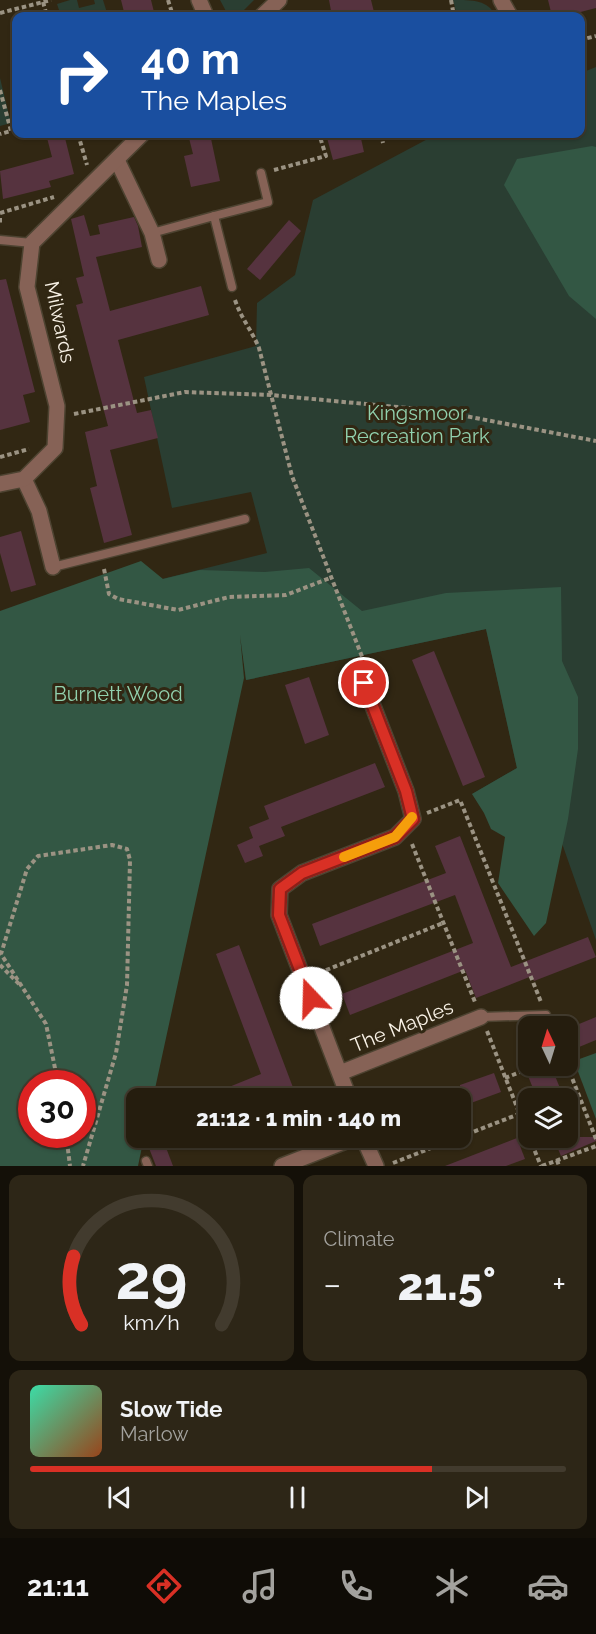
<!DOCTYPE html>
<html lang="en">
<head>
<meta charset="utf-8">
<style>
  body { margin:0; font-family:Raleway,sans-serif; background:#2d2617; color:#f1f3f6; height:100vh; display:flex; flex-direction:column; font-size:22px; white-space:nowrap }
  * { box-sizing:border-box; margin:0 }
  p { font-size:20px; color:#a3a29e }
  .icon { flex:none; width:33px; height:33px; fill:none; stroke:currentColor; stroke-width:2; stroke-linecap:round; stroke-linejoin:round }
  .map { position:relative; height:1166px; overflow:hidden }
  .details { display:flex; flex-direction:column; gap:9px; padding:9px; background:#141008; flex:1 }
  .details>* { flex:none }
  .guide { position:absolute; left:12px; top:12px; width:573px; height:126px; border-radius:12px; box-shadow:0 2px 4px #0004,0 0 0 2px #423b2e; background:#1a4fa0; color:#fff; overflow:hidden }
  .needle { width:39px; rotate:356deg }
  .tools { position:absolute; left:518px; top:1016px; display:grid; gap:12px }
  .tools a { display:grid; place-items:center; width:60px; height:60px; border-radius:12px; background:#251d0e; box-shadow:0 2px 4px #0004,0 0 0 2px #423b2e; font-size:30px }
  .speed { position:absolute; left:18px; top:1070px; display:flex; gap:12px; font-size:30px; font-weight:700; text-align:center }
  .speed>* { display:grid; place-content:center; width:78px; height:78px; border-radius:50%; background:#251d0e; box-shadow:0 2px 4px #0004,0 0 0 2px #423b2e; line-height:1 }
  .speed .limit { border:9px solid #d22; background:#fff; color:#111 }
  .pin { position:absolute; display:grid; place-items:center; width:51px; height:51px; color:#fff; margin:-26px; border:3px solid #fff; border-radius:50%; box-shadow:0 2px 6px #0007 }
  .me { position:absolute; width:66px; margin:-33px; rotate:339deg; stroke-linejoin:round; filter:drop-shadow(0 0 4px #0008) }
  .turn { display:flex; align-items:center; gap:21px; height:126px; padding:0 30px; font-size:27px }
  .turn .icon { width:78px; height:78px; stroke-width:2.5 }
  .turn b { display:block; font-size:42px; line-height:51px }
  .big { font-size:45px; font-weight:800; line-height:1.1 }
  .details .card { flex:1; display:flex; flex-direction:column; justify-content:center; gap:9px; min-width:0; padding:0 21px; border-radius:12px; background:#2d2617 }
  .details .dial { align-items:center; gap:0 }
  .dial svg { height:156px; overflow:visible; fill:none; stroke:#423b2e; stroke-width:7; stroke-linecap:round; text-anchor:middle }
  .dial text { fill:#f1f3f6; stroke:none }
  .song { display:flex; align-items:center; gap:18px }
  .cover { width:72px; height:72px; border-radius:9px; background:linear-gradient(135deg,hsl(160 70% 55%),hsl(20 70% 35%)) }
  .played { height:6px; border-radius:3px; background:linear-gradient(90deg,#d93025 75%,#423b2e 75%) }
  .keys { display:flex; justify-content:space-around; direction:ltr }
  .heat { display:flex; justify-content:space-between; align-items:center; font-size:33px; direction:ltr }
  .details .tiles { flex:1; display:grid; gap:9px; grid-template-columns:1fr 1fr }
  .card:last-child { grid-column:span 2 }
  .trip { position:absolute; left:126px; top:1088px; width:345px; height:60px; border-radius:12px; background:#251d0e; box-shadow:0 2px 4px #0004,0 0 0 2px #423b2e; font-weight:800; line-height:60px; text-align:center }
  .menu { display:flex; height:96px; justify-content:space-around; align-items:center; background:#0f0c06; color:#a3a29e }
  .menu .icon { width:42px; height:42px }
  .menu .current { color:#d93025 }
  .menu b { font-size:27px; color:#f1f3f6 }
  .map>svg:first-child { display:block }
</style>
</head>
<body>
<div class="map">
<svg width="596" height="1166" viewBox="0 0 596 1166">
  <rect width="100%" height="100%" fill="#312713"/>
  <g fill="#2a3e32">
    <path d="M 70,0 L 77,0 L 79,8 L 95,4 L 94,0 L 103,0 L 108,16 L 61,16 L 57,4 Z"/>
    <path d="M 220,0 L 254,0 L 238,16 L 227,13 Z"/>
    <path d="M 453,0 C 472,0 489,0 495,16 L 457,16 Z"/>
    <path d="M 596,67 L 596,940 L 558,832 L 472,794 L 517,768 L 486,629 L 246,680 L 235,595 L 162,579 L 267,553 L 251,492 L 172,508 L 144,377 L 256,346 L 257,303 L 295,275 L 313,200 L 437,134 L 580,134 L 581,73 Z"/>
    <path d="M 0,78 L 11,123 L 0,126 Z"/>
  </g>
  <g fill="#335744" fill-rule="evenodd">
    <path d="M 592,146 L 596,147 L 596,319 L 569,296 L 504,185 L 517,159 Z"/>
    <path d="M 141,561 L 163,579 L 200,570 L 265,572 L 309,568 L 362,611 L 446,593 L 561,587 L 562,661 L 578,697 L 578,749 L 568,819 L 546,923 L 534,936 L 498,883 L 505,837 L 491,829 L 484,813 L 472,794 L 517,768 L 486,629 L 246,680 L 240,635 L 244,678 L 153,1098 L 136,1098 L 136,1137 L 144,1137 L 138,1166 L 0,1166 L 0,611 ZM 32,1083 L 82,1083 L 82,1134 L 32,1134 Z"/>
    <path d="M 596,1053 L 596,1119 L 574,1061 Z"/>
  </g>
  <g fill="#56333f">
    <path d="M 121,0 L 151,0 L 155,16 L 125,16 Z"/>
    <path d="M 329,0 L 371,0 L 375,16 L 332,16 Z"/>
    <path d="M 548,0 L 596,0 L 596,8 L 565,16 L 552,16 Z"/>
    <path d="M 46,134 L 64,134 L 74,174 L 49,181 L 51,187 L 3,199 L 0,171 L 52,157 Z"/>
    <path d="M 188,134 L 210,134 L 220,181 L 191,187 L 184,156 L 193,154 Z"/>
    <path d="M 326,134 L 360,134 L 364,152 L 333,160 Z"/>
    <path d="M 84,215 L 90,236 L 100,234 L 98,225 L 134,217 L 138,226 L 142,247 L 96,257 L 110,311 L 201,286 L 209,315 L 118,340 L 137,413 L 151,410 L 158,438 L 110,450 L 132,535 L 104,543 L 90,488 L 97,486 L 85,432 L 108,426 L 76,305 L 83,303 L 76,278 L 84,276 L 71,219 Z"/>
    <path d="M 289,220 L 301,231 L 260,280 L 247,269 Z"/>
    <path d="M 6,279 L 35,392 L 23,395 L 30,422 L 0,430 L 0,280 Z"/>
    <path d="M 21,531 L 36,585 L 11,592 L 0,553 L 0,537 Z"/>
    <path d="M 434,651 L 485,777 L 463,786 L 412,660 Z"/>
    <path d="M 309,677 L 329,735 L 305,744 L 285,685 Z"/>
    <path d="M 375,763 L 385,787 L 281,827 L 285,836 L 259,846 L 263,856 L 245,863 L 237,845 L 253,838 L 249,827 L 269,819 L 264,806 Z"/>
    <path d="M 460,836 L 511,967 L 588,937 L 596,957 L 534,981 L 532,976 L 476,998 L 465,970 L 350,1015 L 342,994 L 473,943 L 455,895 L 320,946 L 312,924 L 446,873 L 435,846 Z"/>
    <path d="M 239,945 L 297,1098 L 202,1098 L 261,1074 L 216,954 Z"/>
    <path d="M 596,1017 L 596,1040 L 567,1052 L 567,1029 Z"/>
    <path d="M 551,1066 L 564,1098 L 537,1098 L 528,1076 Z"/>
    <path d="M 494,1073 L 501,1092 L 460,1107 L 460,1085 Z"/>
    <path d="M 162,1137 L 173,1166 L 156,1166 L 147,1143 Z"/>
    <path d="M 553,1137 L 596,1137 L 596,1141 L 561,1156 Z"/>
    <path d="M 517,1138 L 525,1159 L 506,1166 L 445,1166 Z"/>
  </g>
  <g fill="none" stroke-linecap="round" stroke-linejoin="round">
    <g stroke="#4d4331" stroke-width="11">
      <g id="service">
        <path d="M 214,216 L 268,202 L 261,173"/>
        <path d="M 152,233 L 214,216 L 232,287"/>
        <path d="M 0,240 L 32,243"/>
        <path d="M 53,567 L 245,519"/>
        <path d="M 481,1017 L 546,1015"/>
        <path d="M 146,1161 L 148,1166"/>
      </g>
    </g>
    <g stroke="#4d4331" stroke-width="18">
      <g id="minor">
        <path d="M 199,0 L 206,16"/>
        <path d="M 501,0 L 510,16"/>
        <path d="M 262,16 L 279,0"/>
        <path d="M 117,160 L 152,233 L 159,260"/>
        <path d="M 24,479 L 39,511 L 53,567"/>
        <path d="M 0,484 L 24,479 L 55,448 L 57,406 L 27,287 L 32,243 L 142,134"/>
        <path d="M 340,1073 L 481,1017"/>
        <path d="M 349,1098 L 279,915 L 280,889 L 302,873 L 395,837 L 413,819 L 406,791 L 364,683"/>
        <path d="M 363,1137 L 376,1166"/>
        <path d="M 282,1166 L 356,1137"/>
      </g>
    </g>
    <g stroke="#9b9383" stroke-width="4" stroke-dasharray="4.5 3" stroke-linecap="butt">
      <path d="M 168,0 L 173,16"/>
      <path d="M 451,0 L 454,16"/>
      <path d="M 43,2 L 47,16"/>
      <path d="M 0,13 L 51,0"/>
      <path d="M 580,40 L 596,36"/>
      <path d="M 0,90 L 11,131 L 0,134"/>
      <path d="M 78,134 L 87,165"/>
      <path d="M 381,134 L 383,143"/>
      <path d="M 274,170 L 326,156 L 319,134"/>
      <path d="M 0,213 L 54,197"/>
      <path d="M 0,218 L 0,223"/>
      <path d="M 235,300 C 241,318 252,331 259,348 L 292,476 L 366,667"/>
      <path d="M 74,414 L 185,392 L 271,395 L 439,411 L 596,441"/>
      <path d="M 0,457 L 29,449"/>
      <path d="M 104,569 L 109,594 L 118,599 L 178,610 L 229,597 L 286,595 L 330,578"/>
      <path d="M 427,813 L 460,800 L 541,1002"/>
      <path d="M 412,844 L 475,1002"/>
      <path d="M 0,965 L 21,986"/>
      <path d="M 319,973 L 443,923"/>
      <path d="M 487,1031 L 528,1135"/>
      <path d="M 567,1065 L 596,1139"/>
      <path d="M 505,1078 L 538,1065"/>
      <path d="M 58,1083 L 46,1024 L 1,954 L 27,869 L 38,856 L 112,845 L 127,849 L 130,860 L 127,985 L 116,1053 L 83,1166"/>
      <path d="M 66,1134 L 70,1166"/>
      <path d="M 460,1137 L 519,1114"/>
      <path d="M 529,1137 L 541,1166"/>
      <path d="M 557,1160 L 559,1166"/>
      <path d="M 393,1163 L 459,1137"/>
      <path d="M 542,1166 L 596,1146"/>
    </g>
    <use href="#service" stroke="#866256" stroke-width="8"/>
    <use href="#minor" stroke="#866256" stroke-width="15"/>
  </g>
  <g fill="none" stroke-linecap="round" stroke-linejoin="round">
    <g stroke="#8d1f18" stroke-width="15">
      <path id="route" d="M 311,998 L 279,915 L 280,889 L 302,873 L 395,837 L 413,819 L 406,791 L 364,683"/>
    </g>
    <use href="#route" stroke="#d93025" stroke-width="10"/>
    <path stroke="#f59e0b" stroke-width="10" d="M 344,857 L 395,837 L 412,817"/>
  </g>
  <g text-anchor="middle" dominant-baseline="central" stroke-width="6" stroke-linejoin="round" paint-order="stroke">
    <g font-size="20" fill="#f9f2e6" stroke="#312713">
      <text transform="translate(60 322) rotate(78)">Milwards</text>
      <text transform="translate(402 1026) rotate(-22)">The Maples</text>
    </g>
    <g font-size="20" fill="#91d1ae" stroke="#312713">
      <text x="417" y="413">Kingsmoor<tspan x="417" dy="23">Recreation Park</tspan></text>
      <text x="118" y="694">Burnett Wood</text>
    </g>
  </g>
</svg>
<div class="tools">
<a><svg class="needle" viewBox="-14 -14 28 28"><path d="M0-13l5 13h-10z" fill="#e53935"/><path d="M0 13l5-13h-10z" fill="#a3a29e"/></svg></a>
<a><svg class="icon" aria-label="layers" viewBox="0 0 24 24"><path d="M12 4l9 5-9 5-9-5zM3 14l9 5 9-5"/></svg></a>
</div>
<div class="speed"><div class="limit">30</div></div>
<div class="pin" style="left:364px;top:683px;background:#d93025"><svg class="icon" aria-label="arrive" viewBox="0 0 24 24"><path d="M6 21V4h12l-3 4 3 4H6"/></svg></div>
<svg class="me" style="left:311px;top:998px" viewBox="-20 -20 40 40"><circle r="19" fill="#fff"/><path d="M0-13L10 11 0 6-10 11z" fill="#d93025"/></svg>
<div class="trip">21:12 · 1 min · 140 m</div>
<div class="guide">
<div class="turn"><svg class="icon" aria-label="right" viewBox="0 0 24 24"><path d="M7 20v-9h11M14 6l5 5-5 5"/></svg><div><b>40 m</b>The Maples</div></div>
</div>
</div>
<section class="details">
<div class="tiles">
<div class="card dial"><svg viewBox="0 0 100 80">
<path d="M14 69A42 42 0 1 1 86 69"/>
<path d="M14 69A42 42 0 0 1 10 34" stroke="#d93025"/>
<text x="50" y="56" font-size="32" font-weight="700">29</text>
<text x="50" y="72" font-size="11">km/h</text>
</svg></div>
<div class="card"><p>Climate</p>
<div class="heat"><a>−</a><b class="big">21.5°</b><a>+</a></div>
</div>
<div class="card">
<div class="song"><i class="cover"></i><div><b>Slow Tide</b><p>Marlow</p></div></div>
<div class="played"></div>
<div class="keys"><svg class="icon" aria-label="previous" viewBox="0 0 24 24"><path d="M18 5L8 12l10 7zM5 5v14"/></svg><svg class="icon" aria-label="pause" viewBox="0 0 24 24"><path d="M8 5v14M16 5v14"/></svg><svg class="icon" aria-label="next" viewBox="0 0 24 24"><path d="M6 5l10 7-10 7zM19 5v14"/></svg></div>
</div>
</div>
</section>
<nav class="menu">
<b>21:11</b>
<svg class="icon current" aria-label="directions" viewBox="0 0 24 24"><path d="M12 3l9 9-9 9-9-9zM9 14v-3h6M13 9l2 2-2 2"/></svg>
<svg class="icon" aria-label="music" viewBox="0 0 24 24"><path d="M9 18V5l10-2v13"/><circle cx="6" cy="18" r="3"/><circle cx="16" cy="16" r="3"/></svg>
<svg class="icon" aria-label="phone" viewBox="0 0 24 24"><path d="M5 4h4l2 5-3 2q2 4 5 5l2-3 5 2v4C11 20 4 13 5 4z"/></svg>
<svg class="icon" aria-label="climate" viewBox="0 0 24 24"><path d="M12 3v18M4 7l16 10M4 17L20 7"/></svg>
<svg class="icon" aria-label="car" viewBox="0 0 24 24"><path d="M5 17H2v-5l4-1 3-4h7l3 4 3 1v5h-3M9 17h6M6 11h13"/><circle cx="7" cy="17" r="2"/><circle cx="17" cy="17" r="2"/></svg>
</nav>
</body>
</html>
